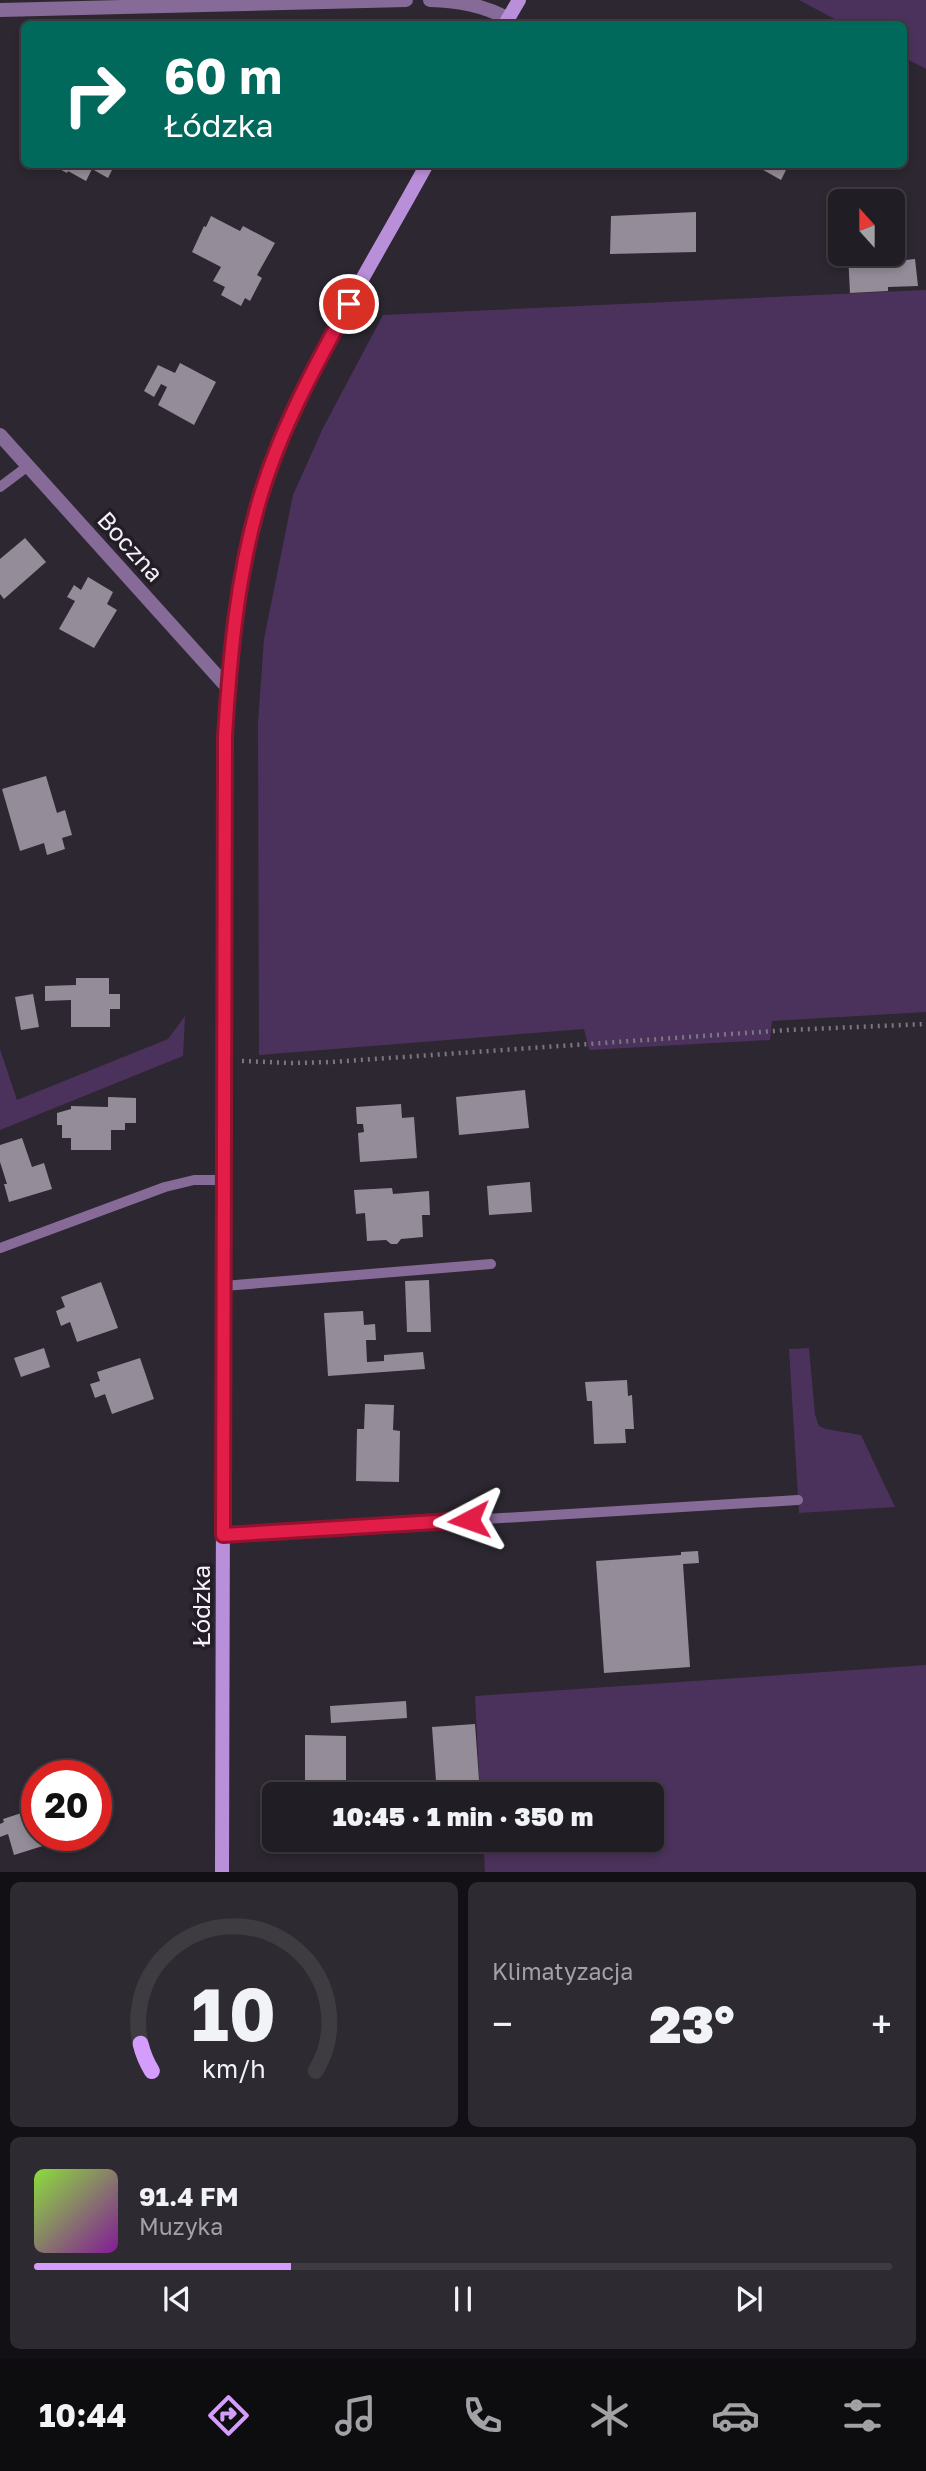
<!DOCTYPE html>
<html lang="pl">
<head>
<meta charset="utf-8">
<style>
  body { margin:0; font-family:"Golos Text",sans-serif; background:#2d2a31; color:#f1f3f6; height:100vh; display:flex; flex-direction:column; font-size:26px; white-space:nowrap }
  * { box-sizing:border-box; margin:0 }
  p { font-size:23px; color:#a2a2a6 }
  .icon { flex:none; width:38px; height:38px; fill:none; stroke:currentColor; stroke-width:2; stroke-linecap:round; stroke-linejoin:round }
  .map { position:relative; height:1872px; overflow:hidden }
  .drawer { display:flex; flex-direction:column; gap:10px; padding:10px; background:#121014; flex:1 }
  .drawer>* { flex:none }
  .banner { position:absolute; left:21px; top:21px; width:886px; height:147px; border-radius:10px; box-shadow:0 4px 10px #0003,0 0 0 2px #3e3b41; background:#00695c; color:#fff; overflow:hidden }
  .needle { width:46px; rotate:339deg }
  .tools { position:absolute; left:828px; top:189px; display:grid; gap:14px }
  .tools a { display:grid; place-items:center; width:77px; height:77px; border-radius:10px; background:#211d24; box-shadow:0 4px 10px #0003,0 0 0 2px #3e3b41; font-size:35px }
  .speed { position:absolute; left:21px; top:1760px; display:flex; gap:14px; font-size:35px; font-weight:700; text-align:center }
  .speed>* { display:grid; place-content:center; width:91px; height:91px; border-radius:50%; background:#211d24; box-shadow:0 4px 10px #0003,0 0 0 2px #3e3b41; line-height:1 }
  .speed .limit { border:10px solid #d22; background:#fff; color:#111 }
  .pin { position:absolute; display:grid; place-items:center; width:60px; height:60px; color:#fff; margin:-30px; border:4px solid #fff; border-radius:50%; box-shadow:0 2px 7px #0007 }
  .me { position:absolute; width:77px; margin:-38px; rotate:266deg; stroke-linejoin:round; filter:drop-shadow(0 0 5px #0008) }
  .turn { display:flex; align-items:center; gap:24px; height:147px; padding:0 28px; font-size:32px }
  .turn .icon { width:91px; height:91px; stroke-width:2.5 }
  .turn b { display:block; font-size:49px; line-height:60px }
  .big { font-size:52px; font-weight:800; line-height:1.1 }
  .drawer .card { flex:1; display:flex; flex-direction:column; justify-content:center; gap:10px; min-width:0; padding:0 24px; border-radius:10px; background:#2d2a31 }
  .drawer .dial { align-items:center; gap:0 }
  .dial svg { height:182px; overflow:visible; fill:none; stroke:#3e3b41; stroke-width:7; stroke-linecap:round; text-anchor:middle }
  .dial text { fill:#f1f3f6; stroke:none }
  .song { display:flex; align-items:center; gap:21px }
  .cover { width:84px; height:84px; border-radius:10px; background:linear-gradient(135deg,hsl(90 70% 55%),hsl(290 70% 35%)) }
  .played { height:7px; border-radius:4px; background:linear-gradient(90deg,#d49cfb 30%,#3e3b41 30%) }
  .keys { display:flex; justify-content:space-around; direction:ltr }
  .heat { display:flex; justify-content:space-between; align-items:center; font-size:38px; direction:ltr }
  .drawer .tiles { flex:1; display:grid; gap:10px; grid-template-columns:1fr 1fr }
  .card:last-child { grid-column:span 2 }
  .trip { position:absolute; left:262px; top:1782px; width:402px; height:70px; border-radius:10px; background:#211d24; box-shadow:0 4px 10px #0003,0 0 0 2px #3e3b41; font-weight:800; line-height:70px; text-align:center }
  .menu { display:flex; height:112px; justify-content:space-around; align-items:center; background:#0d0c0e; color:#a2a2a6 }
  .menu .icon { width:49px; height:49px }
  .menu .active { color:#d49cfb }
  .menu b { font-size:32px; color:#f1f3f6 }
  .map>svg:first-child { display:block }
</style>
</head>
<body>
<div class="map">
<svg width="926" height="1873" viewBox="0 0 926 1873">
  <rect width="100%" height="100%" fill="#2c2730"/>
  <g fill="#4b325c">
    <path d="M 799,0 L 926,0 L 926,69 L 903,57 L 903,24 L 844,24 Z"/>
    <path d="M 926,290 L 926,1012 L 772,1021 L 770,1040 L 589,1050 L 584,1029 L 259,1055 L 258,723 L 264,639 L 293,495 L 323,428 L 383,315 Z"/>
    <path d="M 185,1016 L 183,1056 L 0,1130 L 0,1049 L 17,1100 L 168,1039 Z"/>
    <path d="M 809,1348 L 815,1415 L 819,1426 L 826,1429 L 861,1435 L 895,1507 L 799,1513 L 789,1349 Z"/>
    <path d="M 926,1665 L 926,1872 L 485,1872 L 483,1839 L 653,1839 L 653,1794 L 480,1794 L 475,1696 Z"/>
  </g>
  <g fill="#948d99">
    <path d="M 55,164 L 115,164 L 108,178 L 92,169 L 86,181 L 68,171 L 67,173 L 54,166 Z"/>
    <path d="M 753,164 L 789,164 L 781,180 Z"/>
    <path d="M 696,212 L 696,252 L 610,254 L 611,216 Z"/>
    <path d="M 211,216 L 240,231 L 243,226 L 275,243 L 257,275 L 262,278 L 250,301 L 245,298 L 241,306 L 221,295 L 225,287 L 213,281 L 221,267 L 192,252 L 204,226 L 206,227 Z"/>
    <path d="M 848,254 L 887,254 L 887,262 L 915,259 L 918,286 L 888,287 L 888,291 L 850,293 Z"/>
    <path d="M 180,363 L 216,382 L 194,425 L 158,405 L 167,387 L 161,384 L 154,397 L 144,391 L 158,365 L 175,373 Z"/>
    <path d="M 25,538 L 46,562 L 4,599 L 0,594 L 0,559 Z"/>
    <path d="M 88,577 L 113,592 L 107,604 L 117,610 L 94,648 L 59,629 L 75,601 L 67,597 L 74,585 L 81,590 Z"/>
    <path d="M 46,776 L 57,813 L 65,810 L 72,835 L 62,838 L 65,849 L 47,855 L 44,843 L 20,851 L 2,789 Z"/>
    <path d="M 76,978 L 109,978 L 109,994 L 120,994 L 120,1009 L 110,1009 L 110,1027 L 71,1027 L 71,1000 L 45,1001 L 45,986 L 76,985 Z"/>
    <path d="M 33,994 L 39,1027 L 21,1030 L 15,997 Z"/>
    <path d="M 525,1090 L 529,1128 L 459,1135 L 456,1097 Z"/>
    <path d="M 108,1097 L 136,1098 L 136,1123 L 125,1123 L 125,1130 L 111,1130 L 111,1150 L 71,1150 L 71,1138 L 62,1138 L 62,1125 L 57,1125 L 57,1113 L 71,1109 L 71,1106 L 108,1107 Z"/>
    <path d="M 401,1104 L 402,1118 L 414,1117 L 417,1158 L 360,1162 L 358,1133 L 364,1132 L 363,1124 L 357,1124 L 356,1107 Z"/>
    <path d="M 22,1138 L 32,1167 L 44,1163 L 52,1189 L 9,1202 L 4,1184 L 7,1184 L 0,1162 L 0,1145 Z"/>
    <path d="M 530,1182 L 532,1212 L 489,1215 L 487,1186 Z"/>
    <path d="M 392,1188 L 393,1194 L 429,1191 L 430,1215 L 422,1215 L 423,1237 L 401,1239 L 397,1244 L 391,1244 L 386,1240 L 367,1241 L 365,1213 L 356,1214 L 354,1190 Z"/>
    <path d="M 429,1280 L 431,1332 L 407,1332 L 405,1281 Z"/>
    <path d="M 101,1282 L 118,1328 L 77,1342 L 70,1322 L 61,1326 L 56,1311 L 65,1307 L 61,1297 Z"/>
    <path d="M 363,1311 L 364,1325 L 375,1324 L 376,1340 L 366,1340 L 367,1362 L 384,1361 L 384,1355 L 423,1352 L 425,1369 L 328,1376 L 324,1313 Z"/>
    <path d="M 44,1348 L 50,1367 L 21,1377 L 14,1358 Z"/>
    <path d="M 140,1358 L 154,1399 L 112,1414 L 105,1394 L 95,1398 L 90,1384 L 100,1381 L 97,1372 Z"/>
    <path d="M 627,1380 L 628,1396 L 632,1395 L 634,1429 L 625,1429 L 626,1443 L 594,1444 L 592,1401 L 587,1401 L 585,1382 Z"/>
    <path d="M 365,1404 L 394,1405 L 393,1430 L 400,1431 L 399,1482 L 356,1481 L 357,1429 L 364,1429 Z"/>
    <path d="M 698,1551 L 699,1563 L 683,1564 L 690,1667 L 604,1673 L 596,1561 L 681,1555 L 681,1552 Z"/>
    <path d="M 406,1701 L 407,1718 L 331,1723 L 330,1706 Z"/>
    <path d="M 475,1724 L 480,1794 L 437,1794 L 432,1727 Z"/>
    <path d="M 305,1735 L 346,1736 L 346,1781 L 305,1781 Z"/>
    <path d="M 37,1808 L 37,1836 L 47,1836 L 49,1844 L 14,1855 L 8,1834 L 0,1837 L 0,1824 L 4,1822 L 3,1819 Z"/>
  </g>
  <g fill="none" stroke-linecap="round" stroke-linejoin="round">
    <path stroke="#7c777f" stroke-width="4.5" stroke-dasharray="2 5" stroke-linecap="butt" d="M 242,1061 L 292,1063 L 332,1062 L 788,1030 L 926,1024"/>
    <g stroke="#866b98" stroke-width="10">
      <path d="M 0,487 L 28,466"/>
      <path d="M 0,1248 L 165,1187 L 194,1180 L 224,1180"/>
      <path d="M 224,1286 L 491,1264"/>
      <path d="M 223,1535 L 798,1500"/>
    </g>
    <path stroke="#866b98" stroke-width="14" d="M 0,435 L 228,688"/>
    <g stroke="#866b98" stroke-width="14">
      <path d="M 430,0 C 459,1 483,5 509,19"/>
      <path d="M 0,10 L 406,0"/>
    </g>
    <g stroke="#ba8fd9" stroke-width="14">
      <path d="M 505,24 L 519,0"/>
      <path d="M 222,1873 L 225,735 C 230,655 236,572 261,495 C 299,378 368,272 427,164"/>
    </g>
  </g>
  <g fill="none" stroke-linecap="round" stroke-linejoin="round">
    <g stroke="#92132f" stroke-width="18">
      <path id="route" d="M 349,304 C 315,366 280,430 260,498 C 237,575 230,656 225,736 L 223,1535 L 469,1520"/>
    </g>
    <use href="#route" stroke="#e11d48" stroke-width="12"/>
  </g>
  <g text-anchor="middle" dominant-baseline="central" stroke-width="7" stroke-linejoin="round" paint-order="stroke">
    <g font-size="24" fill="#f5f1f8" stroke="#221d27">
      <text transform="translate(131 546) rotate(48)">Boczna</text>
      <text transform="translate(200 1606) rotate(-90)">Łódzka</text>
    </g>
  </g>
</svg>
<div class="tools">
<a><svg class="needle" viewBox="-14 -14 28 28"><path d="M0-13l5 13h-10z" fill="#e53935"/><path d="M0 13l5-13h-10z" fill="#a2a2a6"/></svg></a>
</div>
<div class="speed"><div class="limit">20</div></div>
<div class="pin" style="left:349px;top:304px;background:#d93025"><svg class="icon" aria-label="arrive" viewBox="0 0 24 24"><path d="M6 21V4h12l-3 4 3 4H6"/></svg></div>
<svg class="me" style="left:469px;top:1520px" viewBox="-20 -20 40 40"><path d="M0-17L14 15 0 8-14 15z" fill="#e11d48" stroke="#fff" stroke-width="4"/></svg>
<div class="trip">10:45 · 1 min · 350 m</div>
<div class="banner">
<div class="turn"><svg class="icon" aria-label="right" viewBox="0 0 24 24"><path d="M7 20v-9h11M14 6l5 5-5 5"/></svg><div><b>60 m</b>Łódzka</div></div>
</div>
</div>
<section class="drawer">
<div class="tiles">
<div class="card dial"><svg viewBox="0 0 100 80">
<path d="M14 69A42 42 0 1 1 86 69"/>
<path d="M14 69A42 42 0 0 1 9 57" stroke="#d49cfb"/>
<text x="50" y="56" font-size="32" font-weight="700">10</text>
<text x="50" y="72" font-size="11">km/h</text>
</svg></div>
<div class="card"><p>Klimatyzacja</p>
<div class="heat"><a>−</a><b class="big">23°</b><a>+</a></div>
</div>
<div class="card">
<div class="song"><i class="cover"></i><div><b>91.4 FM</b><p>Muzyka</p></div></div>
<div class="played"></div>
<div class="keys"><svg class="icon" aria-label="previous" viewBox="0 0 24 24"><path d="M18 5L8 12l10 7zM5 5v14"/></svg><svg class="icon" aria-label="pause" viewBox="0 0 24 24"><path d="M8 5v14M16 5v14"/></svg><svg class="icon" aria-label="next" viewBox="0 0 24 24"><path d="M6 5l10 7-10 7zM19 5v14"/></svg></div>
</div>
</div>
</section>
<nav class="menu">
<b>10:44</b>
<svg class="icon active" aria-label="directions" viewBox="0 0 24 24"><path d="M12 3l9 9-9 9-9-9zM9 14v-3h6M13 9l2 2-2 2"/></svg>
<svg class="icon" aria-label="music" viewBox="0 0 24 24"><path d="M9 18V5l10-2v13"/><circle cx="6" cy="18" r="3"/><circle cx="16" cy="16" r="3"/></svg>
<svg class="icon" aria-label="phone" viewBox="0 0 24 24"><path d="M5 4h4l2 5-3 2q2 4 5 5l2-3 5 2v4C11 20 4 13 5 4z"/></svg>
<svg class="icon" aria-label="climate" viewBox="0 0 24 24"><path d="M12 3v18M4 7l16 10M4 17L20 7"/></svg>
<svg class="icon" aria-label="car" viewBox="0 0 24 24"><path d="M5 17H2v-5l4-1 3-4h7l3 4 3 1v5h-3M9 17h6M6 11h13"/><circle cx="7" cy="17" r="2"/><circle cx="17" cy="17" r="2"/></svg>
<svg class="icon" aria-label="filters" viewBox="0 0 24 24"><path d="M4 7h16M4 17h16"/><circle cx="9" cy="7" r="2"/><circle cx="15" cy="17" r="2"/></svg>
</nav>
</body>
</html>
